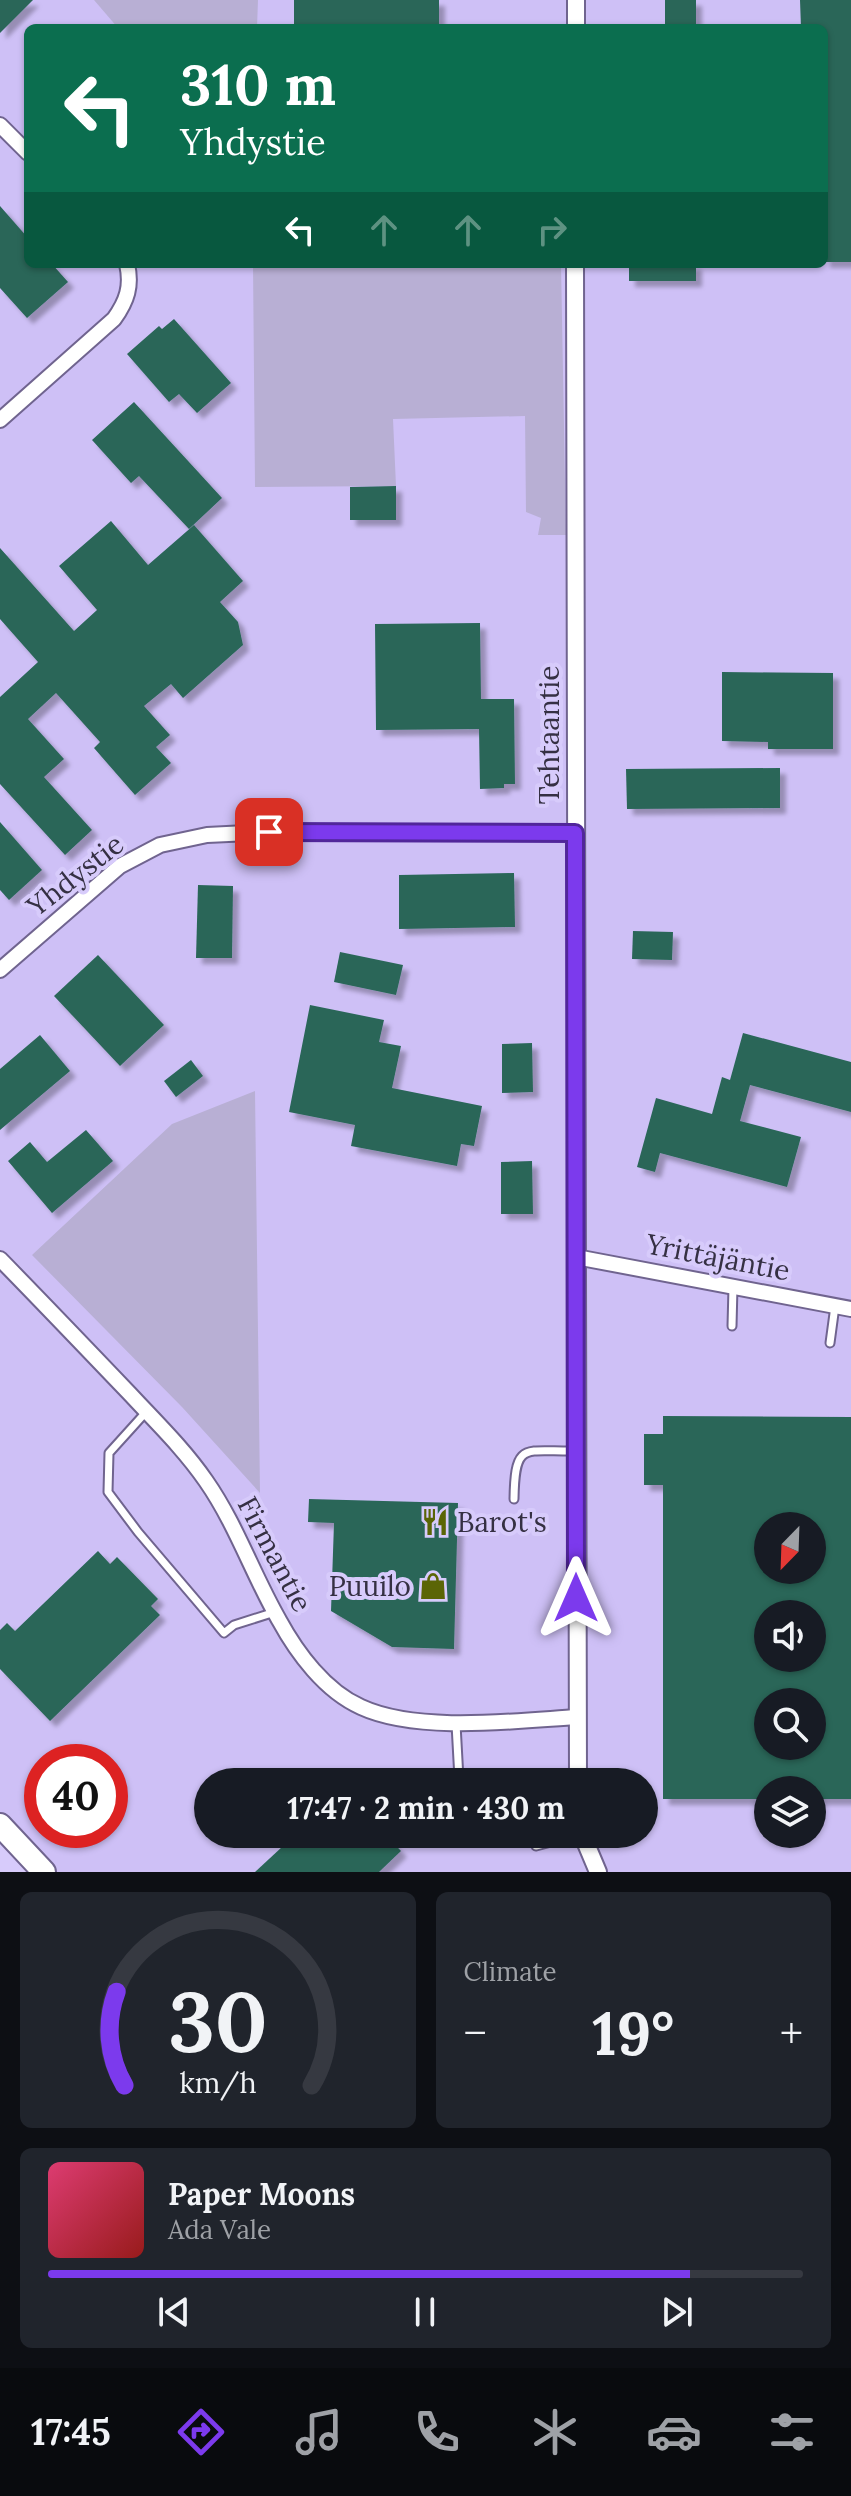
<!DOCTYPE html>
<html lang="en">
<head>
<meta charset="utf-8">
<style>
  body { margin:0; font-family:Lora,serif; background:#20242c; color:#f1f3f6; height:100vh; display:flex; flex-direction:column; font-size:30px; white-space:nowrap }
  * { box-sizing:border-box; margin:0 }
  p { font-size:26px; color:#9ea1a6 }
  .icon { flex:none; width:44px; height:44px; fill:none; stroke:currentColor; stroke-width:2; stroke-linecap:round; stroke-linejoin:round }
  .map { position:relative; height:1872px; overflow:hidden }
  .details { display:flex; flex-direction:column; gap:20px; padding:20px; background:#0d0f14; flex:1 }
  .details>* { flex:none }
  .hud { position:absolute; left:24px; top:24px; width:804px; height:244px; border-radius:12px; box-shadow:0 2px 6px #0004; background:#0b6e4f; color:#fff; overflow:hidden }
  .needle { width:52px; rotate:203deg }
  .buttons { position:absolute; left:754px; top:1512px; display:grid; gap:16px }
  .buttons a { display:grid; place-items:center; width:72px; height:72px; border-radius:50%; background:#171b24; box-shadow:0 2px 6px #0004; font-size:40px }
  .speed { position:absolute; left:24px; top:1744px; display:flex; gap:16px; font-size:40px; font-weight:700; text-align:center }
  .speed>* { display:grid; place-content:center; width:104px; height:104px; border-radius:50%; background:#171b24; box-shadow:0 2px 6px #0004; line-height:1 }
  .speed .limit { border:12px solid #d22; background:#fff; color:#111 }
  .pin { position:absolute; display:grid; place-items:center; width:68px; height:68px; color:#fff; margin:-34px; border-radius:16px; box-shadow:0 4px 12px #0006 }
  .me { position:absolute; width:88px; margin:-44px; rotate:0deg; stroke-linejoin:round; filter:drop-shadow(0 0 6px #0008) }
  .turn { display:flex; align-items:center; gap:28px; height:168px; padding:0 24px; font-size:36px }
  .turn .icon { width:104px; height:104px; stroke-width:2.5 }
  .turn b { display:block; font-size:56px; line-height:68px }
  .lanes { display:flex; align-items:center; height:76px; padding:0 24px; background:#0003; justify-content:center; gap:40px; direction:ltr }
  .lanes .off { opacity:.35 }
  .big { font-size:60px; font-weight:800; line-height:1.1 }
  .details .widget { flex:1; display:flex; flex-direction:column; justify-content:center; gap:12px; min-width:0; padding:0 28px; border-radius:12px; background:#20242c }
  .details .dial { align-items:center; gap:0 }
  .dial svg { height:208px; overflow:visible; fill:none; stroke:#363941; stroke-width:7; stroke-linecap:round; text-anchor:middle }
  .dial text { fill:#f1f3f6; stroke:none }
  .song { display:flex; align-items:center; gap:24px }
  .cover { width:96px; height:96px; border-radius:12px; background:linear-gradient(135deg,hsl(340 70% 55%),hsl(0 70% 35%)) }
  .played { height:8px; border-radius:4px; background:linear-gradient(90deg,#7c3aed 85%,#363941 85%) }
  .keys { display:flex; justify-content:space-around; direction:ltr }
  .heat { display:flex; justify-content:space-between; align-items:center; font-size:44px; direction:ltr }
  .details .tiles { flex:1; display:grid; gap:20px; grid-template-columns:1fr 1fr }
  .widget:last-child { grid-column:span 2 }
  .trip { position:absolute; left:194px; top:1768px; width:464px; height:80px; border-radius:40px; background:#171b24; box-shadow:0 2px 6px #0004; font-weight:800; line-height:80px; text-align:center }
  .menu { display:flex; height:128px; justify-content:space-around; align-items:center; background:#090b0e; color:#9ea1a6 }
  .menu .icon { width:56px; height:56px }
  .menu .active { color:#7c3aed }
  .menu b { font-size:36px; color:#f1f3f6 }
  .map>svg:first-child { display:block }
</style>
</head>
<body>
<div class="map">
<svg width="851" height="1872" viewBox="0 0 851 1872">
  <defs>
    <filter id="shadow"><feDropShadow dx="6" dy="6" stdDeviation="2" flood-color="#0004"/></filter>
  </defs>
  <rect width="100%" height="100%" fill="#d7cbfb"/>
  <path fill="#cec0f6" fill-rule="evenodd" d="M 0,0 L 851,0 L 851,1872 L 51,1872 L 0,1817 ZM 28,28 L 824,28 L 824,264 L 28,264 ZM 768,1526 L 812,1526 L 812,1570 L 768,1570 ZM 768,1614 L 812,1614 L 812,1658 L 768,1658 ZM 768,1702 L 812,1702 L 812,1746 L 768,1746 ZM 42,1762 L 110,1762 L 110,1830 L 42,1830 ZM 208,1782 L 644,1782 L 644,1834 L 208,1834 ZM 768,1790 L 812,1790 L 812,1834 L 768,1834 Z"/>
  <g fill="#b8afd4">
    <path d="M 94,0 L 258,0 L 257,28 L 118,28 Z"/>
    <path d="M 253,264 L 561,264 L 566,535 L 538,535 L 541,518 L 526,512 L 525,416 L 393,419 L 396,486 L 255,487 Z"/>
    <path d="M 255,1091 L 260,1493 L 182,1407 L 32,1255 L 172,1124 Z"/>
  </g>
  <g fill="#2a6659" fill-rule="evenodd" filter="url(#shadow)">
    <path d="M 0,0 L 33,0 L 0,33 Z"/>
    <rect x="294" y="0" width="145" height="28"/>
    <rect x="665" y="0" width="31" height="28"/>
    <path d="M 800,0 L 851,0 L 851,262 L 824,262 L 824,28 L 801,28 Z"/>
    <path d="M 0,206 L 28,238 L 28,264 L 52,264 L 68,282 L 27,318 L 0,288 Z"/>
    <rect x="629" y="264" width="67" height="17"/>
    <path d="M 174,319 L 231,383 L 197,413 L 179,394 L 169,402 L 127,354 L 159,326 L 162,329 Z"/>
    <path d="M 134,402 L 222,498 L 189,529 L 139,476 L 131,483 L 92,440 Z"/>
    <path d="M 396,486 L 396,520 L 350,520 L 350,487 Z"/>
    <path d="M 111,521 L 148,565 L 194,525 L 243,581 L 220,602 L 238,622 L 243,645 L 183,698 L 171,684 L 144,706 L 170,735 L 156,747 L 171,763 L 135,795 L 94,748 L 100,742 L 56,693 L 28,719 L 64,759 L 44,777 L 92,830 L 65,855 L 0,784 L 0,697 L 38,662 L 0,619 L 0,548 L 74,631 L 97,610 L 59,566 Z"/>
    <path d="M 480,623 L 481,699 L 514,699 L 515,784 L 504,784 L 504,788 L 480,789 L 479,729 L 376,730 L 375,624 Z"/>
    <path d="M 722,672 L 833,673 L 833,749 L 768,749 L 768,742 L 722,741 Z"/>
    <path d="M 780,768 L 780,808 L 627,809 L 626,769 Z"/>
    <path d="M 0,822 L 42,870 L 9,900 L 0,890 Z"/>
    <path d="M 514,873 L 515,927 L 399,929 L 399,875 Z"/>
    <path d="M 198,885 L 233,886 L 232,958 L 196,958 Z"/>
    <path d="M 633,931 L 673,932 L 672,960 L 632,959 Z"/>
    <path d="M 340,952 L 403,965 L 396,995 L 334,982 Z"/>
    <path d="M 98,955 L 164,1025 L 120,1066 L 54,996 Z"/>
    <path d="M 310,1005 L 384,1020 L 379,1042 L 401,1046 L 392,1088 L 482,1106 L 474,1146 L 461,1144 L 457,1166 L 351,1146 L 355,1125 L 289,1112 Z"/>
    <path d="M 743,1033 L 851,1062 L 851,1112 L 750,1085 L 740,1121 L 801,1137 L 787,1187 L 660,1153 L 655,1172 L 637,1167 L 656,1098 L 712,1114 L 722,1077 L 730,1080 Z"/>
    <path d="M 40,1035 L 70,1071 L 0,1130 L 0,1069 Z"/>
    <path d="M 532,1043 L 533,1092 L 502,1093 L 502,1044 Z"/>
    <path d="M 191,1060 L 203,1076 L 176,1097 L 164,1081 Z"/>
    <path d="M 86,1130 L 113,1161 L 52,1213 L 8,1161 L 30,1142 L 47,1162 Z"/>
    <path d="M 532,1161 L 533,1214 L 501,1214 L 501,1162 Z"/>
    <path d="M 663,1416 L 851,1417 L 851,1799 L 812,1799 L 812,1790 L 768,1790 L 768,1799 L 663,1799 L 663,1485 L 644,1485 L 644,1434 L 663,1434 ZM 768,1526 L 812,1526 L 812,1570 L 768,1570 ZM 768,1614 L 812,1614 L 812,1658 L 768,1658 ZM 768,1702 L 812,1702 L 812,1746 L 768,1746 Z"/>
    <path d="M 309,1499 L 458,1503 L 454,1649 L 392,1647 L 331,1611 L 334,1523 L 308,1522 Z"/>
    <path d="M 98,1551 L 110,1564 L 117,1557 L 158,1599 L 151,1606 L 160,1615 L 50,1721 L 0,1669 L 0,1630 L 7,1623 L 15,1631 Z"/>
    <path d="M 296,1834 L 385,1834 L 401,1851 L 379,1872 L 255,1872 Z"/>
  </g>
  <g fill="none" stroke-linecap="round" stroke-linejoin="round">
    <g stroke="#70648f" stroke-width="11">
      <g id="service">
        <path d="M 732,1326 L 733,1287"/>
        <path d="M 830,1343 L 835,1306"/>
        <path d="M 147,1411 L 109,1453 L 108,1492 L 138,1532 L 224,1633 L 234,1625 L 275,1612"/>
        <path d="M 514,1499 C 515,1440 524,1452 577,1451"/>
        <path d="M 456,1724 L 459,1779"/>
        <path d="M 536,1846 L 581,1834"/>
      </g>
    </g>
    <g stroke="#70648f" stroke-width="18">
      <g id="minor">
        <path d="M 0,125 L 28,153"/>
        <path d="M 0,420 L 114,319 C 127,301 132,286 127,264"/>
        <path d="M 0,970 L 120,866 L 160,845 L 207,835 L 269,832 L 575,833"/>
        <path d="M 576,1257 L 851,1309"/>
        <path d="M 0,1259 C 44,1304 87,1349 130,1394 C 156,1422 184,1449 206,1481 C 236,1524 253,1575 279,1620 C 297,1653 325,1691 361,1707 C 417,1733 515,1721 577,1717"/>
      </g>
    </g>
    <g stroke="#70648f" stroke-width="20">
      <g id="tertiary">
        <path d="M 576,28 L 576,0"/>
        <path d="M 575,264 L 578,1782"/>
        <path d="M 582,1834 L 598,1872"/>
      </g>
    </g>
    <g stroke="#70648f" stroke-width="26">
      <path id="trunk" d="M 0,1825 L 44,1872"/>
    </g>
    <use href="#service" stroke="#fff" stroke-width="7"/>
    <use href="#minor" stroke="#fff" stroke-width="14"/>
    <use href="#tertiary" stroke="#fff" stroke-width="16"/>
    <use href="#trunk" stroke="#fff" stroke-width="22"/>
  </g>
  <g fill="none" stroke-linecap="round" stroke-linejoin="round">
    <g stroke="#51269a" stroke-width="20">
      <path id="route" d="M 269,832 L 575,833 L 576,1598"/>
    </g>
    <use href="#route" stroke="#7c3aed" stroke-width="14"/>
  </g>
  <defs>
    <g id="restaurant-bare" transform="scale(2.16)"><path d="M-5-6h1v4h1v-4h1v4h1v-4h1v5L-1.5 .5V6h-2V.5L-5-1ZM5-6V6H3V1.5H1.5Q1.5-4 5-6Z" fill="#5b6506" stroke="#d7cbfb" stroke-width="2.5" paint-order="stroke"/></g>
    <g id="shop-bare" transform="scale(2.16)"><path d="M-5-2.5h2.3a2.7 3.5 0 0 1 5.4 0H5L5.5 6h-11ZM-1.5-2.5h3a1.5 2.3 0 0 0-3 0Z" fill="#5b6506" stroke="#d7cbfb" stroke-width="2.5" paint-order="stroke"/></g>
  </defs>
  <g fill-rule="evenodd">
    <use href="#restaurant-bare" x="435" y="1522"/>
    <use href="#shop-bare" x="433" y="1586"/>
  </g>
  <g text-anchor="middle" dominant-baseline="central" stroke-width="8" stroke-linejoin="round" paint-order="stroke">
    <g font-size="28" fill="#353043" stroke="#d7cbfb">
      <text transform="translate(549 735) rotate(-90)">Tehtaantie</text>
      <text transform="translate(75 875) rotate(-38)">Yhdystie</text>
      <text transform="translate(718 1257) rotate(11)">Yrittäjäntie</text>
      <text transform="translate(275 1554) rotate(62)">Firmantie</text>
    </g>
    <g font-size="28" fill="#353043" stroke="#d7cbfb" text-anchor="start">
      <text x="457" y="1522">Barot's</text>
      <text x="411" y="1586" text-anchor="end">Puuilo</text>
    </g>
  </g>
</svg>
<div class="buttons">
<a><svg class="needle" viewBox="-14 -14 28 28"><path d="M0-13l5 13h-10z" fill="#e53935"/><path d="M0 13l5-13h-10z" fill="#9ea1a6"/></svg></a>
<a><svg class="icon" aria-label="sound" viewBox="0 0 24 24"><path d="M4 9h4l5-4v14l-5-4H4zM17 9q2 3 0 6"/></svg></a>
<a><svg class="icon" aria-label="search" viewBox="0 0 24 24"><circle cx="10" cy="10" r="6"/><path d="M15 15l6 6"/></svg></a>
<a><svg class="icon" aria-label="layers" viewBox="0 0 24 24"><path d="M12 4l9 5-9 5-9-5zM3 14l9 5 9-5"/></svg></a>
</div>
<div class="speed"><div class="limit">40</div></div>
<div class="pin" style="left:269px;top:832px;background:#d93025"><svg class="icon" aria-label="arrive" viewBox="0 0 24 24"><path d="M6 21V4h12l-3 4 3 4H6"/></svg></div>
<svg class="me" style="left:576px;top:1598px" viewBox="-20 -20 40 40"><path d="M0-17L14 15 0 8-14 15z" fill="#7c3aed" stroke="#fff" stroke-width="4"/></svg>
<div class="trip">17:47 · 2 min · 430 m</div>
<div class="hud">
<div class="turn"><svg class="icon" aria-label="left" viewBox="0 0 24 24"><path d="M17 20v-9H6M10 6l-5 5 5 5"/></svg><div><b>310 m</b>Yhdystie</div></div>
<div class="lanes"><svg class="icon" aria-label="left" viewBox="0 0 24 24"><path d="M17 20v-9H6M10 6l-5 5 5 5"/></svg><svg class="icon off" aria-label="ahead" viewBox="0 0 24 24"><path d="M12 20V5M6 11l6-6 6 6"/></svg><svg class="icon off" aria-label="ahead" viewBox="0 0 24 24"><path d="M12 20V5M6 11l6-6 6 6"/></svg><svg class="icon off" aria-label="right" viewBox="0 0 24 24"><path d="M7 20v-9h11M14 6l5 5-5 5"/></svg></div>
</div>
</div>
<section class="details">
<div class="tiles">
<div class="widget dial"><svg viewBox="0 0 100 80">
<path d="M14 69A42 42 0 1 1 86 69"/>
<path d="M14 69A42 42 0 0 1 11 33" stroke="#7c3aed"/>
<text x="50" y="56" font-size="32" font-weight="700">30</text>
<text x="50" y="72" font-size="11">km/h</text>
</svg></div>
<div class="widget"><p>Climate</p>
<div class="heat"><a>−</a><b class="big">19°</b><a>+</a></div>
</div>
<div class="widget">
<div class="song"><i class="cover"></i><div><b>Paper Moons</b><p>Ada Vale</p></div></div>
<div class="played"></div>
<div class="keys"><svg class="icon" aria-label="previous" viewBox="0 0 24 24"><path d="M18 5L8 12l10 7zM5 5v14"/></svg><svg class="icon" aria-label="pause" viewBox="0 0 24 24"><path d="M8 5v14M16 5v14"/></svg><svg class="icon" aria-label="next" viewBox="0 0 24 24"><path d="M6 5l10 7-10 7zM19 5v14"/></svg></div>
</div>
</div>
</section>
<nav class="menu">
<b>17:45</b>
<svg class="icon active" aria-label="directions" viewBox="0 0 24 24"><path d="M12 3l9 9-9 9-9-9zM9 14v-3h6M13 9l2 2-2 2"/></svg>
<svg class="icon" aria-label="music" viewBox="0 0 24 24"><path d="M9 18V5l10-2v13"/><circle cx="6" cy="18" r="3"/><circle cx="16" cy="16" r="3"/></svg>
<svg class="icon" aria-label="phone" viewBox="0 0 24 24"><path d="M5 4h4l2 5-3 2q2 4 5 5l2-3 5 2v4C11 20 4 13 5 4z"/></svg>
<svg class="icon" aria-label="climate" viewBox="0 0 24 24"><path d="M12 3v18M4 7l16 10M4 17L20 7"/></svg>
<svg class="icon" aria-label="car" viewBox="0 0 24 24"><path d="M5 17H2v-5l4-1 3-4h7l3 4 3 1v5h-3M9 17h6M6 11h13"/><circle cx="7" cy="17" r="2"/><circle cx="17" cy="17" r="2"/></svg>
<svg class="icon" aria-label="filters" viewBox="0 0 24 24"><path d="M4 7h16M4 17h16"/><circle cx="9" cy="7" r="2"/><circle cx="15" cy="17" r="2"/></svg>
</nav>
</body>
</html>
